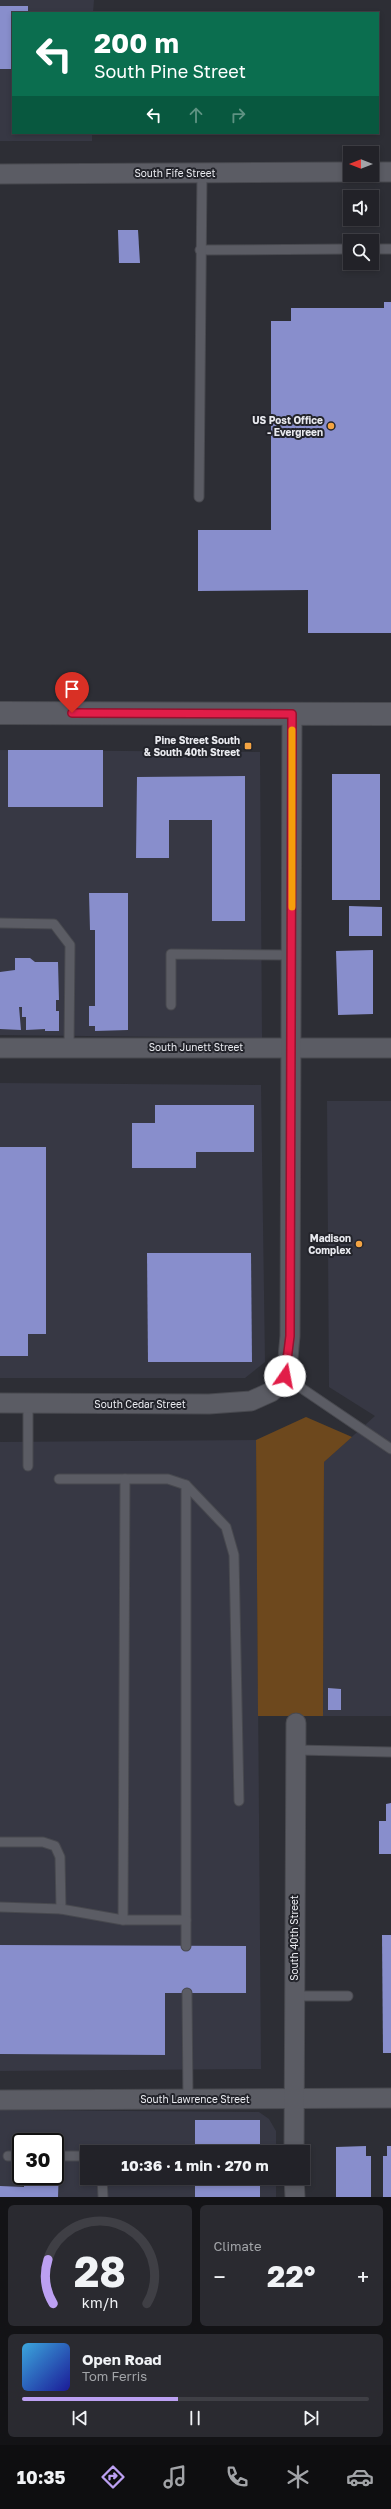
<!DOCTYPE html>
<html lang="en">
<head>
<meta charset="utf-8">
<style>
  body { margin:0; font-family:"Golos Text",sans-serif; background:#2a2a30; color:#f1f3f6; height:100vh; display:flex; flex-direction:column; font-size:15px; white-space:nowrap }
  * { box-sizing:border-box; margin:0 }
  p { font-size:13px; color:#a2a4a8 }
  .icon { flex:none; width:22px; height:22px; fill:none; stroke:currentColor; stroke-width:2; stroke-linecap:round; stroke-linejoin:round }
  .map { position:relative; height:2197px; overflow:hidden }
  .drawer { display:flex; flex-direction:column; gap:8px; padding:8px; background:#131316; flex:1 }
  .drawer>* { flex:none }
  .top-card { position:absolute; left:12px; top:12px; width:367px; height:122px; border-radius:0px; box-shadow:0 2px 6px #0003,0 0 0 1px #3f3f45; background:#0b6e4f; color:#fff; overflow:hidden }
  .needle { width:26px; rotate:270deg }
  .fabs { position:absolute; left:343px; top:146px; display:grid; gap:8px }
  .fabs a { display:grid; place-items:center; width:36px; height:36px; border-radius:0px; background:#222228; box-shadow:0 2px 6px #0003,0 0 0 1px #3f3f45; font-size:20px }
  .speed { position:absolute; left:12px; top:2133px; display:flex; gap:8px; font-size:20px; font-weight:700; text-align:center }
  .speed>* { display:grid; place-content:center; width:52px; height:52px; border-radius:50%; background:#222228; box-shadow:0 2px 6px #0003,0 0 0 1px #3f3f45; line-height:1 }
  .speed .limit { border:2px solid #111; border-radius:6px; background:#fff; color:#111 }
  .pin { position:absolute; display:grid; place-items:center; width:34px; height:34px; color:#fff; margin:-41px -17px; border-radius:50% 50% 50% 0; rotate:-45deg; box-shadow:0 0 4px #0007 }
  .pin .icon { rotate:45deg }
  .me { position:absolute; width:44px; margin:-22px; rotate:12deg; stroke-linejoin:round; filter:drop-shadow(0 0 3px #0008) }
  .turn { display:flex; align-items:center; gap:14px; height:84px; padding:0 16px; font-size:18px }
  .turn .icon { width:52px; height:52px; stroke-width:2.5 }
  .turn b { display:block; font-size:28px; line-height:34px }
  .lanes { display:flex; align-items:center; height:38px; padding:0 16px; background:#0003; justify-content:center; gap:20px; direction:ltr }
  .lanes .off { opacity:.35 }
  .big { font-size:30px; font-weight:700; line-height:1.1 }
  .drawer .widget { flex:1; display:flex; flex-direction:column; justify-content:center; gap:6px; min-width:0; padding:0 14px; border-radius:6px; background:#2a2a30 }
  .drawer .dial { align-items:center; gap:0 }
  .dial svg { height:104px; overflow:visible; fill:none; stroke:#3f3f45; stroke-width:7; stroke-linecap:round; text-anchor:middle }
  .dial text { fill:#f1f3f6; stroke:none }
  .song { display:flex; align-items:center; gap:12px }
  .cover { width:48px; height:48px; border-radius:6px; background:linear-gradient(135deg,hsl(200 70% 55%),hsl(240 70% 35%)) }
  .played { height:4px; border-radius:2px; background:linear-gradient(90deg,#bca0f2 45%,#3f3f45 45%) }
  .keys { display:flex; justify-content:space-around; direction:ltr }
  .heat { display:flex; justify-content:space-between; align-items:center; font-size:22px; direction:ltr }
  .drawer .tiles { flex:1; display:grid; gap:8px; grid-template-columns:1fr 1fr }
  .widget:last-child { grid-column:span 2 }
  .trip { position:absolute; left:80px; top:2145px; width:230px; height:40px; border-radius:0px; background:#222228; box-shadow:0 2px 6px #0003,0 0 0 1px #3f3f45; font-weight:700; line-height:40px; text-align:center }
  .menu { display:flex; height:64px; justify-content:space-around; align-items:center; background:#0e0e10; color:#a2a4a8 }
  .menu .icon { width:28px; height:28px }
  .menu .current { color:#bca0f2 }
  .menu b { font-size:18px; color:#f1f3f6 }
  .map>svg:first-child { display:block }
</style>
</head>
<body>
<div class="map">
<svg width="391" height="2197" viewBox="0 0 391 2197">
  <rect width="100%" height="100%" fill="#2d2e35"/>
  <g fill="#373844" fill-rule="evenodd">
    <path d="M 0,0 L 94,0 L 93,13 L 13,13 L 13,133 L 92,133 L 92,141 L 0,141 Z"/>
    <path d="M 0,750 L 260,752 L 262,1038 L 0,1035 Z"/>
    <path d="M 0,1083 L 261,1085 L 265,1362 L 245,1378 L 0,1378 Z"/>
    <path d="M 327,1101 L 391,1101 L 391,1716 L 323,1716 L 324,1462 L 375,1416 L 329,1387 Z"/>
    <path d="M 256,1440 L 261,2069 L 0,2071 L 0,1442 Z"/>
    <path d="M 0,2110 L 259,2112 L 269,2119 L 276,2131 L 276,2152 L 87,2152 L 87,2178 L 276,2178 L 276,2197 L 0,2197 ZM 21,2142 L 55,2142 L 55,2176 L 21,2176 Z"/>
  </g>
  <path fill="#6d481d" d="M 306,1417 L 352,1437 L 324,1462 L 323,1716 L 258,1716 L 256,1440 Z"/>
  <g fill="#888ecc">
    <path d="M 0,6 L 28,6 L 28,13 L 13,13 L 13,69 L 0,69 Z"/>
    <path d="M 118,230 L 138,230 L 140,263 L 119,263 Z"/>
    <path d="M 384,302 L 391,302 L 391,633 L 308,633 L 308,590 L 198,591 L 198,530 L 271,530 L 271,321 L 291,321 L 291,308 L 384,308 Z"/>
    <rect x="8" y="750" width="95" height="57"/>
    <rect x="332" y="774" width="48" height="126"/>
    <path d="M 245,776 L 245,921 L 212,921 L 212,820 L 169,820 L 169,858 L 136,858 L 137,777 Z"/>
    <path d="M 89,893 L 128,893 L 128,1030 L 95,1031 L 95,1026 L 89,1026 L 89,1006 L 95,1006 L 95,930 L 90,930 Z"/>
    <path d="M 349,906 L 382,907 L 382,936 L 349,936 Z"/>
    <path d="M 373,950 L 373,1014 L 338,1015 L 336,951 Z"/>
    <path d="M 15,958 L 30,958 L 35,962 L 58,962 L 59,1000 L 56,1000 L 56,1011 L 59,1011 L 59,1031 L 45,1031 L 45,1029 L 26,1030 L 26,1017 L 22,1017 L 22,1007 L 19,1007 L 21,1030 L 0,1029 L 0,972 L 15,970 Z"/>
    <path d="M 155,1105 L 254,1105 L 254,1152 L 196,1152 L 196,1168 L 132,1168 L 132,1123 L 155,1123 Z"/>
    <path d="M 0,1147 L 46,1147 L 46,1334 L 28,1334 L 28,1356 L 0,1356 Z"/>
    <path d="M 147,1253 L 251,1253 L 252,1362 L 148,1362 Z"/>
    <path d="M 328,1688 L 341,1689 L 341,1710 L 328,1710 Z"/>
    <path d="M 391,1803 L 391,1854 L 379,1854 L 379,1821 L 386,1821 L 386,1804 Z"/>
    <path d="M 382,1935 L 391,1935 L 391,2053 L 383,2053 Z"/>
    <path d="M 0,1945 L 246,1946 L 246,1993 L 165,1993 L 165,2055 L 0,2054 Z"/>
    <rect x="195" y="2120" width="65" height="32"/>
    <path d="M 366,2146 L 366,2156 L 371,2156 L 371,2197 L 336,2197 L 336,2147 Z"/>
    <path d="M 387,2146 L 391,2146 L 391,2197 L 383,2197 L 383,2156 L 387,2156 Z"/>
    <path d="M 55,2168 L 59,2168 L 58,2197 L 0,2197 L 0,2186 L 24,2187 L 24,2176 L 55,2176 Z"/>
    <rect x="195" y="2178" width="65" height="19"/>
  </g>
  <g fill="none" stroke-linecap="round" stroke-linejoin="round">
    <g stroke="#48494f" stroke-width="11">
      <g id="service">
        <path d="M 372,249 L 391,249"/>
        <path d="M 200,250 L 350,249"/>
        <path d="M 199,497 L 202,173"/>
        <path d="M 0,923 L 54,924 L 70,945 L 69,1047"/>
        <path d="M 171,1005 L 171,954 L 292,955"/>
        <path d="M 285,1377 L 391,1449"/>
        <path d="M 28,1466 L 28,1403"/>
        <path d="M 59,1479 L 168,1479 L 186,1485 L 226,1527 L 234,1555 L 239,1801"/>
        <path d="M 186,1485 L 186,1920"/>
        <path d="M 296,1750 L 391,1752"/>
        <path d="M 0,1842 L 43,1842 L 55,1846 L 60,1857 L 61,1909"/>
        <path d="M 0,1907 L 61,1909 L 123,1920 L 186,1920 L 186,1946"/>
        <path d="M 123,1920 L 125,1479"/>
        <path d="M 187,1993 L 188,2099"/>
        <path d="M 294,1996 L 348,1996"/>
        <path d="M 8,2156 L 21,2156"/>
        <path d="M 55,2156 L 87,2156"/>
        <path d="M 102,2178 L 103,2197"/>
      </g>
    </g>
    <g stroke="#48494f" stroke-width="21">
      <g id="minor">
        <path d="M 372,172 L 391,172"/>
        <path d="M 0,174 L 350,172"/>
        <path d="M 0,1048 L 391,1048"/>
        <path d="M 0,1403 L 209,1404 L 251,1401 L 271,1392 L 282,1382 L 287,1369 L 290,1336 L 292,714"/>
        <path d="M 0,2100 L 391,2098"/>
        <path d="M 294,2152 L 296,1723"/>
        <path d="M 294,2178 L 295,2197"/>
      </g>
    </g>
    <g stroke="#48494f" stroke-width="24">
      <path id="secondary" d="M 0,713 L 391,714"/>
    </g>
    <use href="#service" stroke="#5b5c64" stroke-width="9"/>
    <use href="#minor" stroke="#5b5c64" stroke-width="19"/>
    <use href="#secondary" stroke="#5b5c64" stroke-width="22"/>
  </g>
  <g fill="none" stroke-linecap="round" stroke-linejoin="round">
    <g stroke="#92132f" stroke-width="10">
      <path id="route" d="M 72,713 L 292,714 L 290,1336 L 285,1376"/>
    </g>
    <use href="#route" stroke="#e11d48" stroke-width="7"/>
    <path stroke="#f59e0b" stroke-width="7" d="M 292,730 L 292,907"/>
  </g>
  <g fill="#f4a443" stroke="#23242b" stroke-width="1.5">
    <circle cx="331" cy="426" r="4"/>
    <rect x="244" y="742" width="8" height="8" rx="2"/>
    <circle cx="359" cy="1244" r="4"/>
  </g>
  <g text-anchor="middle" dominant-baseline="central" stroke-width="4" stroke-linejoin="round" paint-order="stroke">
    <g font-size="10" fill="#e9eaef" stroke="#23242b">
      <text x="175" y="173">South Fife Street</text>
      <text x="196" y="1047">South Junett Street</text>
      <text x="140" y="1404">South Cedar Street</text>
      <text transform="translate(294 1938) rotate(-90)">South 40th Street</text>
      <text x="195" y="2099">South Lawrence Street</text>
    </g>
    <g font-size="10" font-weight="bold" fill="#e9eaef" stroke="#23242b" text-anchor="end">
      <text x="323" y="420">US Post Office<tspan x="323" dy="12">- Evergreen</tspan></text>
      <text x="240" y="740">Pine Street South<tspan x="240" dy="12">&amp; South 40th Street</tspan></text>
      <text x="351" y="1238">Madison<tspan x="351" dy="12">Complex</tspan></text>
    </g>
  </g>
</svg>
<div class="fabs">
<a><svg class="needle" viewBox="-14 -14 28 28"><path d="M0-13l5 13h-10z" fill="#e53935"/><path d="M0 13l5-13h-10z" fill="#a2a4a8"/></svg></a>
<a><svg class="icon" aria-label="sound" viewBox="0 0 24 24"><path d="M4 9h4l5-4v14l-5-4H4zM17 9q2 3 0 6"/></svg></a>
<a><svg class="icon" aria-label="search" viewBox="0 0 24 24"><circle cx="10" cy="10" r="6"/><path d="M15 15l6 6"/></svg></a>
</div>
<div class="speed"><div class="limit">30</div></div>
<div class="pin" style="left:72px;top:713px;background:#d93025"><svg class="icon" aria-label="arrive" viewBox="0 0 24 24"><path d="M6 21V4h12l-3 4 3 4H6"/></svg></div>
<svg class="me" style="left:285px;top:1376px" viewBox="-20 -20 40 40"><circle r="19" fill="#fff"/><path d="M0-13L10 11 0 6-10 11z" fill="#e11d48"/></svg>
<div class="trip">10:36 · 1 min · 270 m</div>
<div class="top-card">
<div class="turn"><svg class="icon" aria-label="left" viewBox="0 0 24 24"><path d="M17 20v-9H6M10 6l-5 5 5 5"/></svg><div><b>200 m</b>South Pine Street</div></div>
<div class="lanes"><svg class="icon" aria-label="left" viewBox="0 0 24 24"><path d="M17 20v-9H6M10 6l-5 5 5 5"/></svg><svg class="icon off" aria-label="ahead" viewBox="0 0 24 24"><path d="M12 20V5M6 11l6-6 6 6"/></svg><svg class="icon off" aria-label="right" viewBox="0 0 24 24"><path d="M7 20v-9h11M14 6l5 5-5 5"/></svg></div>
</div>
</div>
<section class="drawer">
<div class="tiles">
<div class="widget dial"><svg viewBox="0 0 100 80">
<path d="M14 69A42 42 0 1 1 86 69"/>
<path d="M14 69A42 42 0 0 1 10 35" stroke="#bca0f2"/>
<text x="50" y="56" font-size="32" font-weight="700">28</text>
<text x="50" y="72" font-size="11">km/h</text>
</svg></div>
<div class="widget"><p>Climate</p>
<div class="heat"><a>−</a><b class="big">22°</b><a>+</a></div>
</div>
<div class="widget">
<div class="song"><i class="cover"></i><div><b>Open Road</b><p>Tom Ferris</p></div></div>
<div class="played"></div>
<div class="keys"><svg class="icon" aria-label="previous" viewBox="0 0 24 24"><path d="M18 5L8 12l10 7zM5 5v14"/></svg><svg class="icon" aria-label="pause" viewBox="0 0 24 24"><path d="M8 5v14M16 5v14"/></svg><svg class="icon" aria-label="next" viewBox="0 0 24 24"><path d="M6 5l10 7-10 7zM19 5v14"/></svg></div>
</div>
</div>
</section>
<nav class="menu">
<b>10:35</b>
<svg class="icon current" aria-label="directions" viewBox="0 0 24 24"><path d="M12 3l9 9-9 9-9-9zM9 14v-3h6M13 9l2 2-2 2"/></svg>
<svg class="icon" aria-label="music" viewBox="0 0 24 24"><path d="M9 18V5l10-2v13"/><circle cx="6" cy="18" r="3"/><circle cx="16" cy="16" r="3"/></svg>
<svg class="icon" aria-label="phone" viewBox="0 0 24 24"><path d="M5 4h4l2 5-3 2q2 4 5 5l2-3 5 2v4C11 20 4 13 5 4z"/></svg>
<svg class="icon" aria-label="climate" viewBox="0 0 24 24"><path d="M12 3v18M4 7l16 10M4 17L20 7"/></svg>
<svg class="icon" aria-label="car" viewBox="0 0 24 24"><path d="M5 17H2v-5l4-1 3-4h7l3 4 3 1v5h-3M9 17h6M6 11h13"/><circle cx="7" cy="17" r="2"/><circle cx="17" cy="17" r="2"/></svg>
</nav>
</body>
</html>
